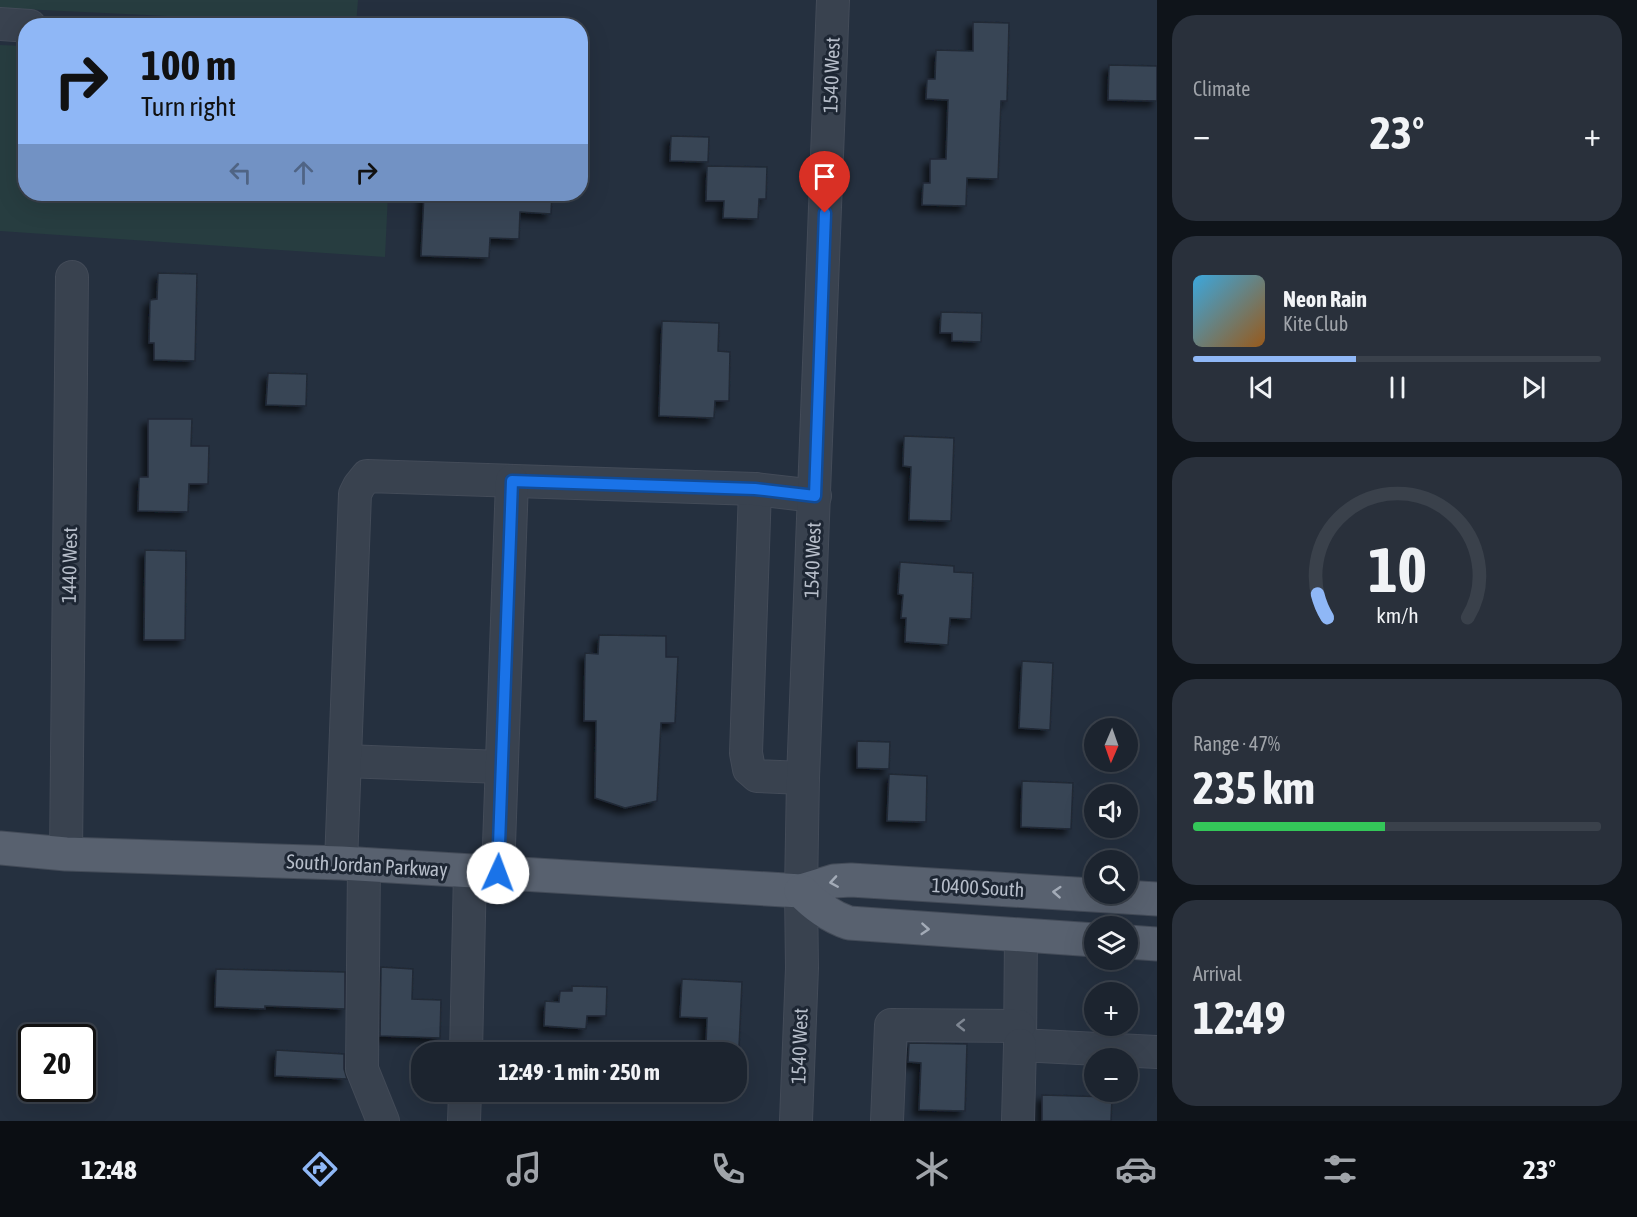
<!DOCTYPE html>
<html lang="en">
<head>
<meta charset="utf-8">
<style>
  body { margin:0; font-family:"Asap Condensed",sans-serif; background:#29303b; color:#f1f3f6; height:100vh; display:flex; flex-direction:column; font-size:22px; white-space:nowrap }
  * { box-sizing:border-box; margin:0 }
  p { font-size:20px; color:#a0a4aa }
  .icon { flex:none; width:33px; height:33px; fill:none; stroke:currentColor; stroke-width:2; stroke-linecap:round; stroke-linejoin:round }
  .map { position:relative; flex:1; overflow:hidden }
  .panel { display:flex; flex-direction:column; gap:15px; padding:15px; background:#0f141a; width:480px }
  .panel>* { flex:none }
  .top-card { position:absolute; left:18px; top:18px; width:570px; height:183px; border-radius:24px; box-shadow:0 6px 24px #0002,0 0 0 2px #3a414b; background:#8fb7f6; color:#111; overflow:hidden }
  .needle { width:39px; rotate:182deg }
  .buttons { position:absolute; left:1084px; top:718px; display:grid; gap:12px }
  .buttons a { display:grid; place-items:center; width:54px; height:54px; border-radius:50%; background:#1c242f; box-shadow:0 6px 24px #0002,0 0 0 2px #3a414b; font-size:30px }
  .speed { position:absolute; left:18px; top:1024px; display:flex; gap:12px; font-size:30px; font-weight:700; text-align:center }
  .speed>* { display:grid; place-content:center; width:78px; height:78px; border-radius:50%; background:#1c242f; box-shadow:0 6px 24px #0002,0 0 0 2px #3a414b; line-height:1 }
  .speed .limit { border:3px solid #111; border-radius:9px; background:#fff; color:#111 }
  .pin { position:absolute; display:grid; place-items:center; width:51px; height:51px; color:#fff; margin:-62px -26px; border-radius:50% 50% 50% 0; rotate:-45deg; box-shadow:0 0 6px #0007 }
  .pin .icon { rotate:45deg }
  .me { position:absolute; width:66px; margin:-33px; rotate:2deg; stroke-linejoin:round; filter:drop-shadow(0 0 4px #0008) }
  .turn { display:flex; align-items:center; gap:21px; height:126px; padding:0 24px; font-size:27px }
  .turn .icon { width:78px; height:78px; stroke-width:2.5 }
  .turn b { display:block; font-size:42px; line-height:51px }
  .lanes { display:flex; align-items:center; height:57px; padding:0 24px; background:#0003; justify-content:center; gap:30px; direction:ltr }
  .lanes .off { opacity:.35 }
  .big { font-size:45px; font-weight:700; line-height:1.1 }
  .panel .tile { flex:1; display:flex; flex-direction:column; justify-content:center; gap:9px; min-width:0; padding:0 21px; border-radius:24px; background:#29303b }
  .panel .dial { align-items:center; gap:0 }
  .dial svg { height:156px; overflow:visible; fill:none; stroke:#3a414b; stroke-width:7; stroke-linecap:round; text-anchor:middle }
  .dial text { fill:#f1f3f6; stroke:none }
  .song { display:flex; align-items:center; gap:18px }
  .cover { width:72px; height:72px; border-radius:9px; background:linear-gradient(135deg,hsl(200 70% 55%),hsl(30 70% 35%)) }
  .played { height:6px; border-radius:3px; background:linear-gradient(90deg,#8fb7f6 40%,#3a414b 40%) }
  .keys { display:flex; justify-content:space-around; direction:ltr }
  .heat { display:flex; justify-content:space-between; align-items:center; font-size:33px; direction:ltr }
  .charge { height:9px; border-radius:4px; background:linear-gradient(90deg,#34c759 47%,#3a414b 0) }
  .trip { position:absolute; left:411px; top:1042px; width:336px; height:60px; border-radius:24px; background:#1c242f; box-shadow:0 6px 24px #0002,0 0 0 2px #3a414b; font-weight:700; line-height:60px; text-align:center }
  .menu { display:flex; height:96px; justify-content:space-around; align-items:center; background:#0b0e13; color:#a0a4aa }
  .menu .icon { width:42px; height:42px }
  .menu .active { color:#8fb7f6 }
  .menu b { font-size:27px; color:#f1f3f6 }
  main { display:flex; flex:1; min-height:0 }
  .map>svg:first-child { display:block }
</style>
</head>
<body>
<main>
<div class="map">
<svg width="1157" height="1121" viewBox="0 0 1157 1121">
  <defs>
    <filter id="shadow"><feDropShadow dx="-5.5" dy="5.5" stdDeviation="3" flood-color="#0009"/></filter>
  </defs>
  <rect width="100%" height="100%" fill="#25303f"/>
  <g fill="#273d40">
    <path d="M 0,0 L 358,0 L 356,25 L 0,8 Z"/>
    <path d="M 0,45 L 25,46 L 26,194 L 388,194 L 385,257 L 0,231 Z"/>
  </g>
  <g fill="#384455" stroke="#202936" stroke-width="1.5" filter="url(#shadow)">
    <path d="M 973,22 L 1009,23 L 1007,101 L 1001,101 L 998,179 L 967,178 L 966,206 L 922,205 L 923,183 L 930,183 L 930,159 L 946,159 L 948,100 L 926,99 L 927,79 L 935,79 L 936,50 L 973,51 Z"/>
    <path d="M 1109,65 L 1157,66 L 1157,101 L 1108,100 Z"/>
    <path d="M 671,136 L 709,137 L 708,162 L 670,161 Z"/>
    <path d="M 707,166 L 767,167 L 766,199 L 759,199 L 758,219 L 723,218 L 724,201 L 706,201 Z"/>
    <path d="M 424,194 L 552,194 L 551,214 L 520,212 L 519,239 L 490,238 L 489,258 L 421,256 Z"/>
    <path d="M 158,273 L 197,274 L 195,361 L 154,360 L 154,343 L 149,343 L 150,300 L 157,299 Z"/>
    <path d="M 941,312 L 982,313 L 981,342 L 952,341 L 952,333 L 940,333 Z"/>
    <path d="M 662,321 L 719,323 L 718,351 L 730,352 L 729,401 L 715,401 L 714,418 L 659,416 Z"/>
    <path d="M 268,373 L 307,374 L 306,406 L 266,405 Z"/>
    <path d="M 148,419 L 192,419 L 191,446 L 209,446 L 208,484 L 189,484 L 188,512 L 138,511 L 139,477 L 148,477 Z"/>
    <path d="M 904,436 L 954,438 L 951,521 L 909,520 L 911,467 L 903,466 Z"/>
    <path d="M 145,550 L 186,551 L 185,640 L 144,640 Z"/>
    <path d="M 900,562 L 954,566 L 954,572 L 973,573 L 971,619 L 950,618 L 948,645 L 905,642 L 906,618 L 901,618 L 903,595 L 898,594 Z"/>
    <path d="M 599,635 L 666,636 L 666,657 L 678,657 L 675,723 L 661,723 L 657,801 L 625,808 L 595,798 L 596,721 L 584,721 L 585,653 L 598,654 Z"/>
    <path d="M 1022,661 L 1053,663 L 1050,730 L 1019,728 Z"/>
    <path d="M 857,741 L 890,742 L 889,769 L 857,768 Z"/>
    <path d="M 889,774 L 927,776 L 926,822 L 887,821 Z"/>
    <path d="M 1022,781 L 1073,783 L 1071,829 L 1021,827 Z"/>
    <path d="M 381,967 L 413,969 L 412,999 L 441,1000 L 440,1038 L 380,1036 Z"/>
    <path d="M 216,969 L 345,972 L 345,1009 L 265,1006 L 265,1009 L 215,1007 Z"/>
    <path d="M 682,979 L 742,982 L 739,1047 L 706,1045 L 707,1018 L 680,1017 Z"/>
    <path d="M 572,986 L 607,987 L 606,1016 L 587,1016 L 586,1029 L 544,1026 L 545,1001 L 559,1002 L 560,991 L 572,991 Z"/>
    <path d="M 909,1043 L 967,1044 L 965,1111 L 919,1110 L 921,1063 L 908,1062 Z"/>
    <path d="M 276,1050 L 344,1054 L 344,1069 L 347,1079 L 275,1076 Z"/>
    <path d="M 1042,1095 L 1112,1097 L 1111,1121 L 1042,1121 Z"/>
  </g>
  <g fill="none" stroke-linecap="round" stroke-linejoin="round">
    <g stroke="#434b58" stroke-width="34">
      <g id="minor">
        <path d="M 0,24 L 30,26"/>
        <path d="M 755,489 L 746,753 L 749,769 L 757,776 L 803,778"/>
        <path d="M 345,761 L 501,767"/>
        <path d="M 66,854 L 72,277"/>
        <path d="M 341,863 L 355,494 L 359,486 L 367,476 L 755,489 L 815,496"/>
        <path d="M 364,865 L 362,1069 L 383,1121"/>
        <path d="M 498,873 L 512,481"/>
        <path d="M 1021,936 L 1020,1045 L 1157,1052"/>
        <path d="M 466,1053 L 470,871"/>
        <path d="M 464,1121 L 465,1092"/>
        <path d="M 796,1121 L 802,968 L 801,891 L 803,778 L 833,0"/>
        <path d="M 887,1121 L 891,1025 L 1019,1026"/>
        <path d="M 1018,1121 L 1020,1045"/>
      </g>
    </g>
    <g stroke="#434b58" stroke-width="35">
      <g id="major">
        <path d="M 0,848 L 66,854 L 341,863 L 801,891 L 834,881 L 851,880 L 1157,899"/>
        <path d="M 801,891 C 815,906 829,916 849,923 L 1095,940"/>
        <path d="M 1128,942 L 1157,944"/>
      </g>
    </g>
    <use href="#minor" stroke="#39424f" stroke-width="32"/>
    <use href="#major" stroke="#58616f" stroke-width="33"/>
  </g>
  <defs><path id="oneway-chevron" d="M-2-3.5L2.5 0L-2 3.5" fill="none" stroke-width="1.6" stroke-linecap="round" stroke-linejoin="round" transform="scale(1.5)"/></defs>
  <g stroke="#a3abb7">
    <use href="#oneway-chevron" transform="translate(834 882) rotate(171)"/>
    <use href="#oneway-chevron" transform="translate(1057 892) rotate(-176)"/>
    <use href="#oneway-chevron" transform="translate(925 929) rotate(4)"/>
  </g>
  <use stroke="#7e8692" href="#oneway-chevron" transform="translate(961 1025) rotate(-180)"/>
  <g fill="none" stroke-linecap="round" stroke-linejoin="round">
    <g stroke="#114b97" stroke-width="15">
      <path id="route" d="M 498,873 L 512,481 L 755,489 L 815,496 L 825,213"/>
    </g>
    <use href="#route" stroke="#1a73e8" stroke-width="10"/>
  </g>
  <g text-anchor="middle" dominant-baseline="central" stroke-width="6" stroke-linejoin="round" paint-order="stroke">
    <g font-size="20" fill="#b6bdc9" stroke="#1e2734">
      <text transform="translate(831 75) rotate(-88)">1540 West</text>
      <text transform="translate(812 560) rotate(-88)">1540 West</text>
      <text transform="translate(69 565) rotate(-89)">1440 West</text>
      <text transform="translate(367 865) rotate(3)">South Jordan Parkway</text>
      <text transform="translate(978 887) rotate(3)">10400 South</text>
      <text transform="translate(799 1046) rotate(-88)">1540 West</text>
    </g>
  </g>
</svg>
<div class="buttons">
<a><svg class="needle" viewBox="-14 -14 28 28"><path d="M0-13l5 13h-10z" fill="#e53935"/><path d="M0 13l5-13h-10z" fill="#a0a4aa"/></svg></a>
<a><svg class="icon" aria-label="sound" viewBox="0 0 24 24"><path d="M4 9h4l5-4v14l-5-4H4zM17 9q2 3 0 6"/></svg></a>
<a><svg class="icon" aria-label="search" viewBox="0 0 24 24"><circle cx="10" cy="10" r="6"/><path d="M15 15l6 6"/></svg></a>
<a><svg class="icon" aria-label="layers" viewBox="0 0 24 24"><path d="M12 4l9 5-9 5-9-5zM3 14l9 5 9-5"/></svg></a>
<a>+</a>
<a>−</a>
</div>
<div class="speed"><div class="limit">20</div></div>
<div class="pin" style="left:825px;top:213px;background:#d93025"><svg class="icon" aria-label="arrive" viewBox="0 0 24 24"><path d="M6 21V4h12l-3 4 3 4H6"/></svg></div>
<svg class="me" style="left:498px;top:873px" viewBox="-20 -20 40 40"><circle r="19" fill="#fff"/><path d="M0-13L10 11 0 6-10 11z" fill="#1a73e8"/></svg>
<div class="trip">12:49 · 1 min · 250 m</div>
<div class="top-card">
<div class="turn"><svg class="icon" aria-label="right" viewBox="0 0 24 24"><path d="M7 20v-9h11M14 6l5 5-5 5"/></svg><div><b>100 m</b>Turn right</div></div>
<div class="lanes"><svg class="icon off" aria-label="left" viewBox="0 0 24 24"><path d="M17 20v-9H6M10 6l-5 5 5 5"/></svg><svg class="icon off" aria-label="ahead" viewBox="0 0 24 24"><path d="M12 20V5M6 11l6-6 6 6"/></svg><svg class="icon" aria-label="right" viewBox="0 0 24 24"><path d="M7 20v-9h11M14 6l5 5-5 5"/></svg></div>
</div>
</div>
<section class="panel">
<div class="tile"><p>Climate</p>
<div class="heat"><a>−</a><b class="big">23°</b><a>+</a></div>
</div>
<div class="tile">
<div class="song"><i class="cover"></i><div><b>Neon Rain</b><p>Kite Club</p></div></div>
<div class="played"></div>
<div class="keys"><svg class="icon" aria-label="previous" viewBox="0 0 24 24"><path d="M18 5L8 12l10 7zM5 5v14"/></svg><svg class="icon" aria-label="pause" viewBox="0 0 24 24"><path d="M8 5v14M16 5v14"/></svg><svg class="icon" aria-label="next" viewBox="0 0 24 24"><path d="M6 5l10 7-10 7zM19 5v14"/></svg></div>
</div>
<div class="tile dial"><svg viewBox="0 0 100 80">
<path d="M14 69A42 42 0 1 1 86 69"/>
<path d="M14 69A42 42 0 0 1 9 57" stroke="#8fb7f6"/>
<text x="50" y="56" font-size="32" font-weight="700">10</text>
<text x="50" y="72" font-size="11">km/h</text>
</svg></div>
<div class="tile"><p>Range · 47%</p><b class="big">235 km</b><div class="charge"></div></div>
<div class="tile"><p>Arrival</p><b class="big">12:49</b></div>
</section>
</main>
<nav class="menu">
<b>12:48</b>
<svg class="icon active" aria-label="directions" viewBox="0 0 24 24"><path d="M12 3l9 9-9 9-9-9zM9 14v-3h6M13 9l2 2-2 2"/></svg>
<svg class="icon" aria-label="music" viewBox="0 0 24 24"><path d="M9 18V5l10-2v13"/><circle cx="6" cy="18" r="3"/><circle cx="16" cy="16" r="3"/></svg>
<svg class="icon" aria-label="phone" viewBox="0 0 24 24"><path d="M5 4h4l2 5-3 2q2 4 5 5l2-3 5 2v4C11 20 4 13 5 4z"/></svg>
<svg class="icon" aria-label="climate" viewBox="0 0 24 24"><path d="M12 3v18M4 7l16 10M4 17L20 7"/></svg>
<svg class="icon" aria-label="car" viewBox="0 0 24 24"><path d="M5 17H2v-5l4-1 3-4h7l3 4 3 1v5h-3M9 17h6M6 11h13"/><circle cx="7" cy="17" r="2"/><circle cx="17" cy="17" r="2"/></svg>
<svg class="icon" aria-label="filters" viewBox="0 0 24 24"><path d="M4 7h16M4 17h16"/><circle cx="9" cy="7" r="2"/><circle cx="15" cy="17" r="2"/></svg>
<b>23°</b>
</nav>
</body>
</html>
